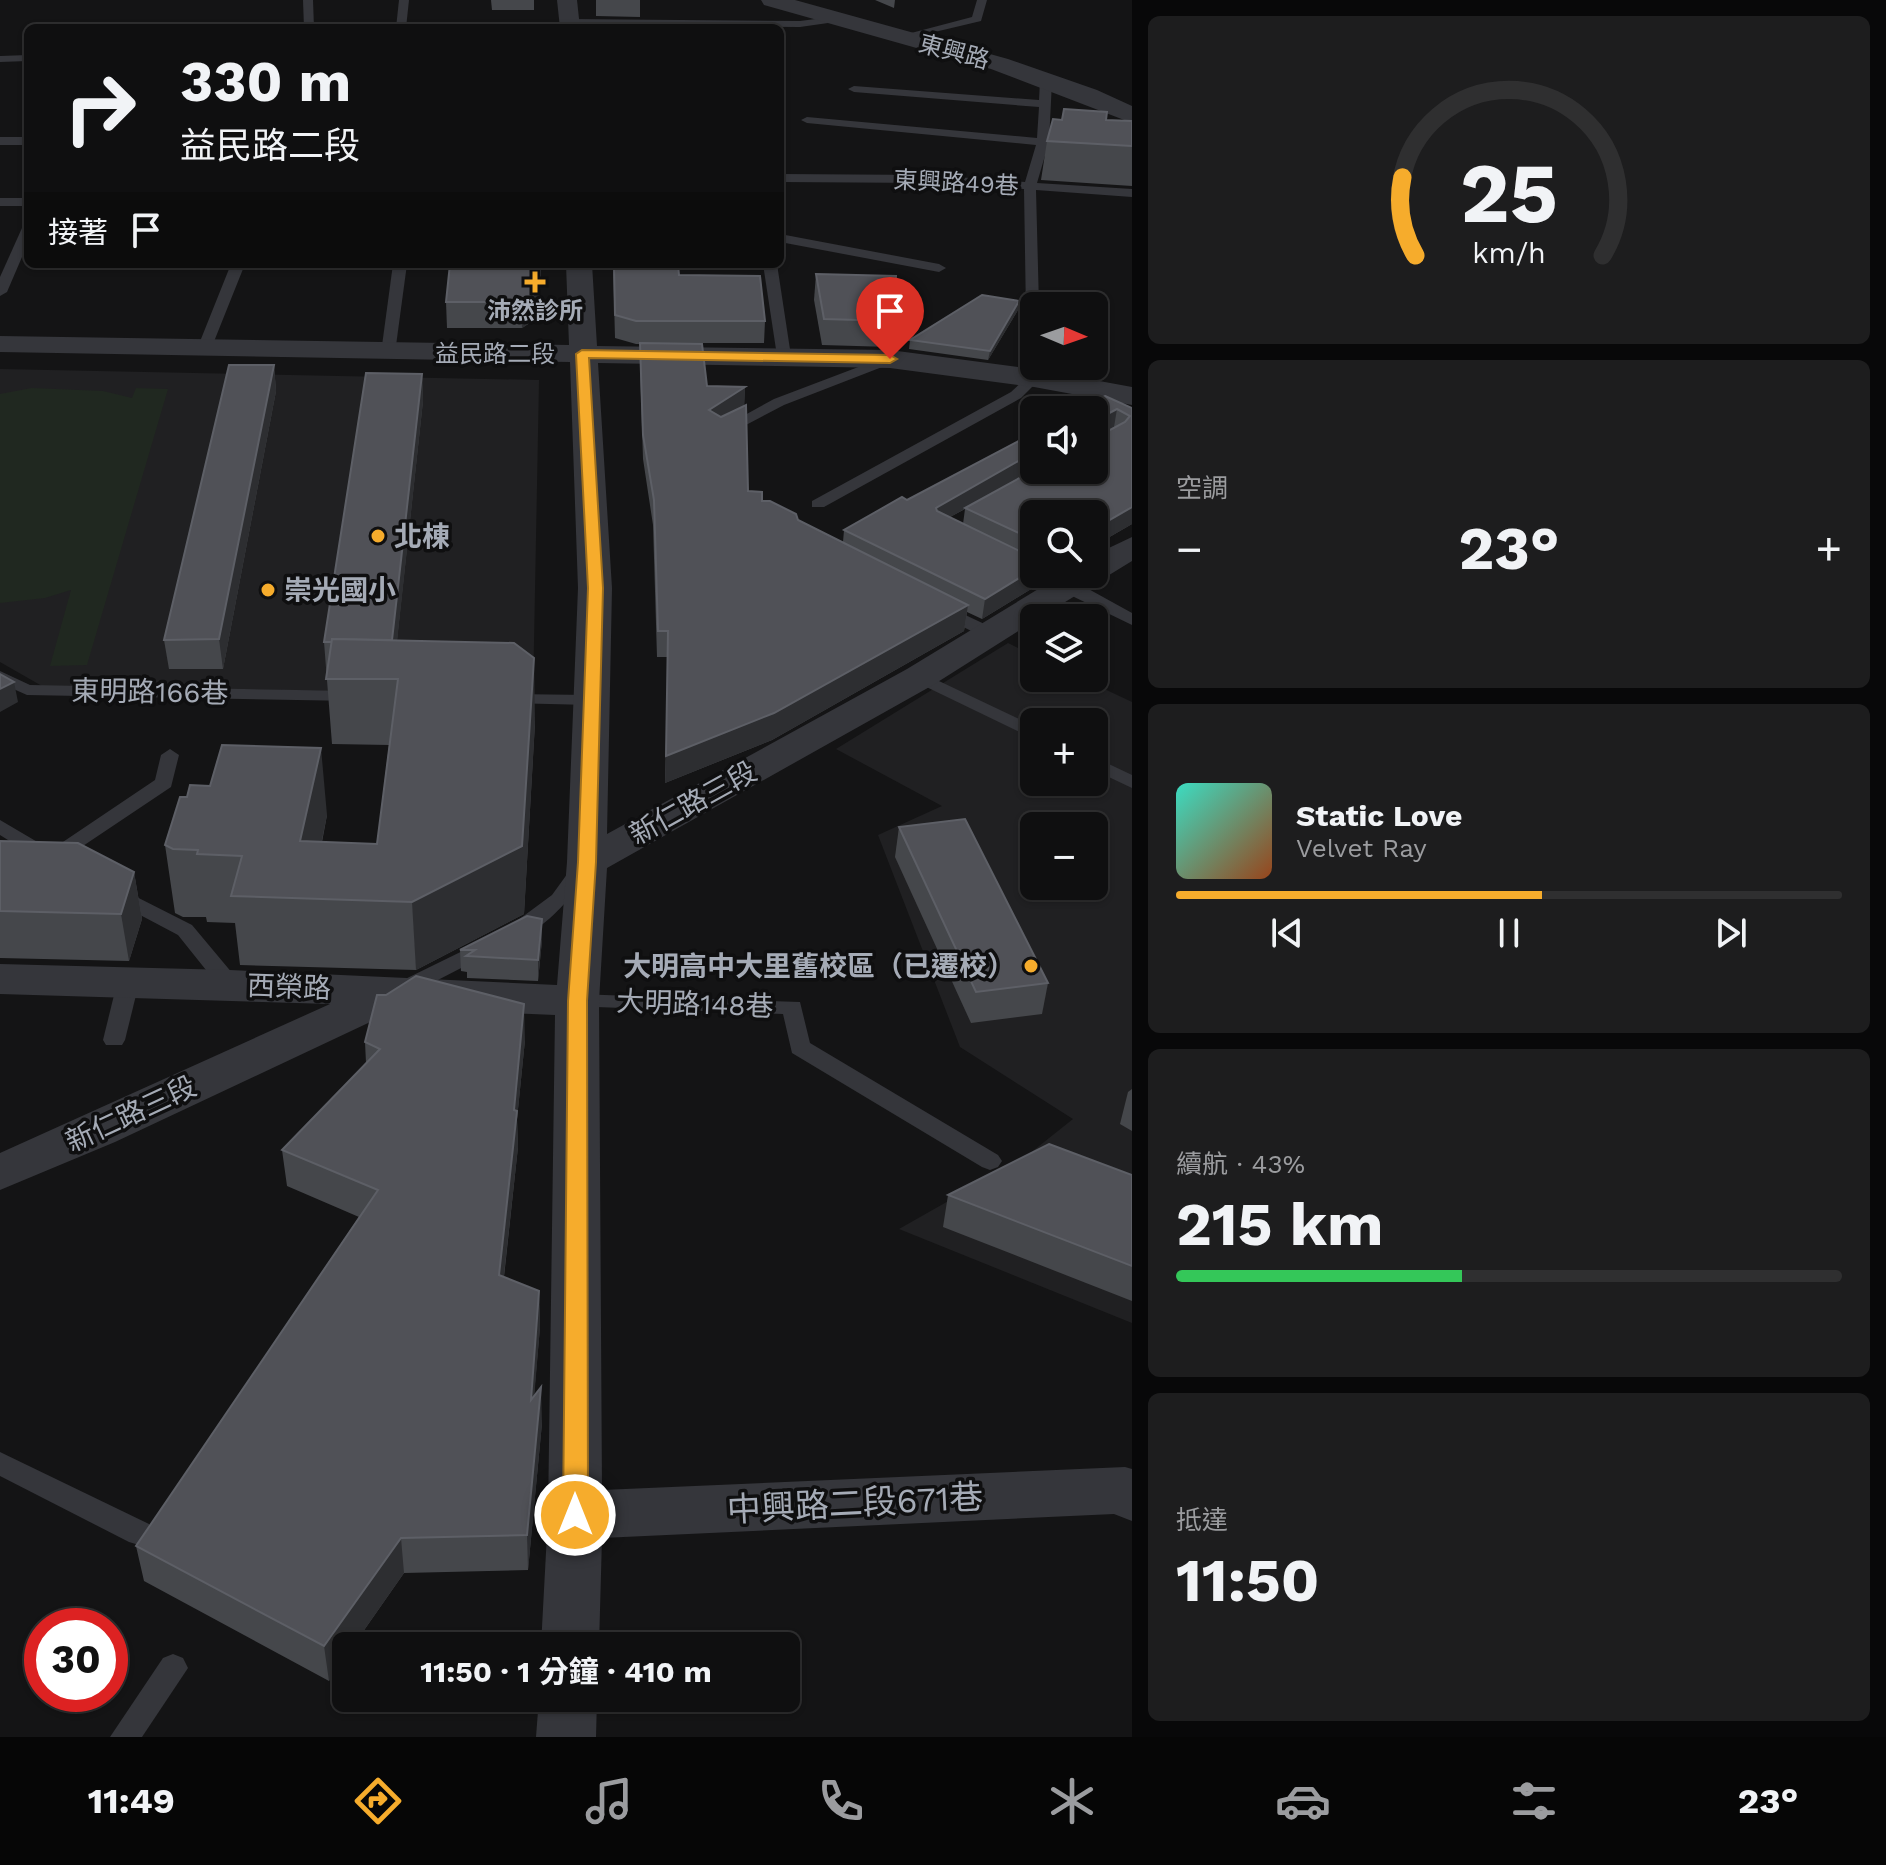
<!DOCTYPE html>
<html lang="zh-TW">
<head>
<meta charset="utf-8">
<style>
  body { margin:0; font-family:"Work Sans","Noto Sans TC",sans-serif; background:#1d1d1e; color:#f1f3f6; height:100vh; display:flex; flex-direction:column; font-size:30px; white-space:nowrap }
  * { box-sizing:border-box; margin:0 }
  p { font-size:26px; color:#9b9c9f }
  .icon { flex:none; width:44px; height:44px; fill:none; stroke:currentColor; stroke-width:2; stroke-linecap:round; stroke-linejoin:round }
  .map { position:relative; flex:1; overflow:hidden }
  .drawer { display:flex; flex-direction:column; gap:16px; padding:16px; background:#080809; width:754px }
  .drawer>* { flex:none }
  .guide { position:absolute; left:24px; top:24px; width:760px; height:244px; border-radius:12px; box-shadow:0 2px 6px #0004,0 0 0 2px #2f2f30; background:#0f0f10; color:#f1f3f6; overflow:hidden }
  .needle { width:52px; rotate:92deg }
  .tools { position:absolute; left:1020px; top:292px; display:grid; gap:16px }
  .tools a { display:grid; place-items:center; width:88px; height:88px; border-radius:12px; background:#0f0f10; box-shadow:0 2px 6px #0004,0 0 0 2px #2f2f30; font-size:40px }
  .speed { position:absolute; left:24px; top:1608px; display:flex; gap:16px; font-size:40px; font-weight:700; text-align:center }
  .speed>* { display:grid; place-content:center; width:104px; height:104px; border-radius:50%; background:#0f0f10; box-shadow:0 2px 6px #0004,0 0 0 2px #2f2f30; line-height:1 }
  .speed .limit { border:12px solid #d22; background:#fff; color:#111 }
  .pin { position:absolute; display:grid; place-items:center; width:68px; height:68px; color:#fff; margin:-82px -34px; border-radius:50% 50% 50% 0; rotate:-45deg; box-shadow:0 0 8px #0007 }
  .pin .icon { rotate:45deg }
  .me { position:absolute; width:88px; margin:-44px; rotate:0deg; stroke-linejoin:round; filter:drop-shadow(0 0 6px #0008) }
  .turn { display:flex; align-items:center; gap:28px; height:168px; padding:0 24px; font-size:36px }
  .turn .icon { width:104px; height:104px; stroke-width:2.5 }
  .turn b { display:block; font-size:56px; line-height:68px }
  .then { display:flex; align-items:center; height:76px; padding:0 24px; background:#0003; gap:16px; font-size:30px }
  .big { font-size:60px; font-weight:700; line-height:1.1 }
  .drawer .card { flex:1; display:flex; flex-direction:column; justify-content:center; gap:12px; min-width:0; padding:0 28px; border-radius:12px; background:#1d1d1e }
  .drawer .dial { align-items:center; gap:0 }
  .dial svg { height:208px; overflow:visible; fill:none; stroke:#2f2f30; stroke-width:7; stroke-linecap:round; text-anchor:middle }
  .dial text { fill:#f1f3f6; stroke:none }
  .song { display:flex; align-items:center; gap:24px }
  .cover { width:96px; height:96px; border-radius:12px; background:linear-gradient(135deg,hsl(170 70% 55%),hsl(20 70% 35%)) }
  .played { height:8px; border-radius:4px; background:linear-gradient(90deg,#f6ac2c 55%,#2f2f30 55%) }
  .keys { display:flex; justify-content:space-around; direction:ltr }
  .heat { display:flex; justify-content:space-between; align-items:center; font-size:44px; direction:ltr }
  .charge { height:12px; border-radius:6px; background:linear-gradient(90deg,#34c759 43%,#2f2f30 0) }
  .trip { position:absolute; left:332px; top:1632px; width:468px; height:80px; border-radius:12px; background:#0f0f10; box-shadow:0 2px 6px #0004,0 0 0 2px #2f2f30; font-weight:700; line-height:80px; text-align:center }
  .tab-bar { display:flex; height:128px; justify-content:space-around; align-items:center; background:#060606; color:#9b9c9f }
  .tab-bar .icon { width:56px; height:56px }
  .tab-bar .on { color:#f6ac2c }
  .tab-bar b { font-size:36px; color:#f1f3f6 }
  main { display:flex; flex:1; min-height:0 }
  .map>svg:first-child { display:block }
</style>
</head>
<body>
<main>
<div class="map">
<svg width="1132" height="1737" viewBox="0 0 1132 1737">
  <rect width="100%" height="100%" fill="#141415"/>
  <g fill="#202022" fill-rule="evenodd">
    <path d="M 0,369 L 539,380 L 533,694 L 42,686 L 0,662 Z"/>
    <path d="M 1008,643 L 1034,656 L 1034,678 L 1081,678 L 1132,702 L 1132,1323 L 899,1229 L 1024,1158 L 1073,1119 L 960,1047 L 878,835 L 942,806 L 836,749 ZM 1034,722 L 1094,722 L 1094,782 L 1034,782 ZM 1034,826 L 1094,826 L 1094,886 L 1034,886 Z"/>
  </g>
  <path fill="#202820" d="M 32,388 L 103,391 L 132,398 L 136,388 L 168,389 L 87,665 L 50,666 L 71,590 L 45,598 L 0,603 L 0,394 Z"/>
  <g fill="none" stroke-linecap="round" stroke-linejoin="round">
    <g fill="#35363b" fill-rule="evenodd">
      <path d="M 303,0 L 313,0 L 314,28 L 304,28 Z"/>
      <path d="M 399,0 L 409,0 L 406,28 L 396,28 Z"/>
      <path d="M 977,0 L 987,0 L 981,21 L 901,40 L 896,37 L 972,17 Z"/>
      <path d="M 831,17 L 836,20 L 835,22 L 800,27 L 570,25 L 565,22 L 570,19 L 800,21 Z"/>
      <path d="M 28,55 L 28,61 L 0,62 L 0,56 Z"/>
      <path d="M 1046,78 L 1052,81 L 1049,142 L 1037,183 L 1132,189 L 1132,197 L 1036,190 L 1039,306 L 1034,306 L 1034,366 L 1041,366 L 1041,378 L 1021,398 L 824,507 L 812,507 L 812,501 L 1011,392 L 1027,377 L 1024,189 L 929,183 L 780,182 L 780,174 L 929,175 L 1025,182 L 1036,145 L 807,123 L 801,120 L 807,117 L 1037,138 L 1039,107 L 854,92 L 848,89 L 854,86 L 1039,100 L 1040,81 Z"/>
      <rect x="0" y="137" width="28" height="8"/>
      <rect x="0" y="198" width="28" height="8"/>
      <path d="M 28,224 L 28,243 L 7,292 L 0,296 L 0,277 L 22,228 Z"/>
      <path d="M 780,234 L 939,264 L 946,268 L 939,272 L 780,242 Z"/>
      <path d="M 231,264 L 245,264 L 211,349 L 204,353 L 199,352 L 197,349 Z"/>
      <path d="M 393,264 L 407,264 L 395,353 L 388,357 L 381,353 Z"/>
      <path d="M 763,264 L 777,264 L 791,356 L 784,360 L 777,356 Z"/>
      <path d="M 890,355 L 895,356 L 895,362 L 784,405 L 727,435 L 722,437 L 714,432 L 774,399 Z"/>
      <path d="M 1034,572 L 1056,574 L 1074,581 L 1132,613 L 1132,625 L 1035,578 Z"/>
      <path d="M 942,604 L 995,629 L 998,633 L 989,638 L 983,637 L 936,613 L 933,609 L 936,605 Z"/>
      <path d="M 0,671 L 30,685 L 354,691 L 363,696 L 354,701 L 27,695 L 0,683 Z"/>
      <path d="M 920,672 L 1034,726 L 1034,739 L 914,681 L 911,677 Z"/>
      <path d="M 510,694 L 590,695 L 599,700 L 590,705 L 504,703 L 501,699 L 504,695 Z"/>
      <path d="M 170,749 L 179,755 L 171,787 L 62,860 L 40,860 L 0,835 L 0,820 L 51,850 L 155,780 L 161,755 Z"/>
      <path d="M 1094,757 L 1132,775 L 1132,788 L 1094,770 Z"/>
      <path d="M 580,865 L 590,871 C 577,891 536,943 510,936 L 507,931 L 510,926 L 552,895 L 573,866 Z"/>
      <path d="M 117,887 L 192,925 L 238,980 L 241,985 L 238,990 L 222,990 L 178,935 L 110,899 L 107,894 L 110,889 Z"/>
      <path d="M 485,940 L 492,942 L 495,947 L 492,952 L 407,996 L 391,996 L 388,991 L 391,986 Z"/>
      <path d="M 128,976 L 136,978 L 139,983 L 125,1040 L 122,1045 L 106,1045 L 103,1040 L 117,983 L 120,978 Z"/>
      <path d="M 577,994 L 800,1002 L 810,1043 L 998,1155 L 1002,1161 L 998,1167 L 990,1170 L 982,1167 L 792,1053 L 783,1014 L 569,1006 L 566,1001 L 569,996 Z"/>
      <path d="M 0,1452 L 149,1524 L 153,1533 L 149,1542 L 139,1545 L 129,1542 L 0,1476 Z"/>
      <path d="M 173,1654 L 183,1658 L 188,1668 L 142,1737 L 110,1737 L 163,1658 Z"/>
    </g>
    <g fill="#35363b" fill-rule="evenodd">
      <path d="M 557,0 L 577,0 L 580,28 L 560,28 Z"/>
      <path d="M 566,264 L 592,264 L 597,346 L 890,350 L 1034,369 L 1132,387 L 1132,405 L 1034,387 L 890,368 L 598,363 L 612,588 L 607,834 L 907,669 L 1063,574 L 1094,574 L 1094,555 L 1132,537 L 1132,561 L 1039,618 L 1034,618 L 1034,621 L 933,685 L 607,868 L 599,1001 L 602,1490 L 1125,1467 L 1132,1469 L 1132,1521 L 1114,1514 L 602,1538 L 599,1646 L 541,1646 L 548,1515 L 555,1015 L 400,1008 L 115,1142 L 0,1190 L 0,1153 L 330,1004 L 0,994 L 0,964 L 230,970 L 557,985 L 567,862 L 578,588 L 570,362 L 0,352 L 0,336 L 569,345 Z"/>
      <path d="M 539,1698 L 597,1698 L 596,1737 L 536,1737 Z"/>
    </g>
    <path fill="#35363b" fill-rule="evenodd" d="M 761,0 L 795,0 L 1008,59 L 1097,90 L 1132,106 L 1132,123 L 991,69 L 764,5 Z"/>
  </g>
  <g fill="#45474b" fill-rule="evenodd">
    <path d="M 491,0 L 534,0 L 534,10 L 492,10 Z"/>
    <path d="M 596,0 L 640,0 L 640,17 L 596,16 Z"/>
    <path d="M 875,0 L 895,0 L 894,8 Z"/>
    <path d="M 1106,120 L 1132,121 L 1132,186 L 1041,180 L 1047,141 Z"/>
    <path d="M 540,264 L 539,317 L 522,328 L 447,328 L 446,302 Z"/>
    <path d="M 613,264 L 678,264 L 679,275 L 765,321 L 764,343 L 652,343 L 707,386 L 745,387 L 744,406 L 748,491 L 762,501 L 843,542 L 844,530 L 907,500 L 1034,433 L 1034,469 L 986,497 L 1094,470 L 1094,410 L 1132,408 L 1132,524 L 1094,546 L 1094,514 L 1034,514 L 1034,574 L 1042,574 L 1041,583 L 982,619 L 967,612 L 964,631 L 772,740 L 665,783 L 668,657 L 657,657 L 653,525 L 643,459 L 640,367 L 640,344 L 636,344 L 615,338 ZM 965,509 L 963,524 L 950,517 Z"/>
    <path d="M 816,274 L 893,321 L 890,347 L 822,345 L 814,300 Z"/>
    <path d="M 1018,310 L 988,360 L 909,349 L 910,340 Z"/>
    <path d="M 274,365 L 276,391 L 223,669 L 169,669 L 164,640 Z"/>
    <path d="M 422,374 L 423,401 L 397,640 L 535,723 L 524,914 L 416,970 L 240,965 L 235,923 L 207,922 L 206,917 L 183,917 L 175,913 L 165,845 L 327,815 L 322,842 L 377,844 L 389,745 L 332,744 L 324,642 Z"/>
    <path d="M 899,827 L 1048,983 L 1042,1014 L 971,1023 L 895,857 Z"/>
    <path d="M 0,841 L 134,872 L 142,919 L 129,961 L 0,958 Z"/>
    <path d="M 542,919 L 542,940 L 538,981 L 467,978 L 467,972 L 461,971 L 460,950 Z"/>
    <path d="M 525,1040 L 517,1119 L 518,1147 L 504,1277 L 539,1291 L 540,1327 L 534,1395 L 542,1423 L 528,1570 L 404,1573 L 353,1646 L 346,1646 L 329,1681 L 144,1581 L 136,1546 L 359,1217 L 287,1186 L 282,1150 L 366,1063 L 365,1042 Z"/>
    <path d="M 1132,1089 L 1132,1131 L 1120,1124 L 1128,1092 Z"/>
    <path d="M 1132,1175 L 1132,1301 L 943,1227 L 948,1195 Z"/>
  </g>
  <g fill="#2d2e31">
    <path d="M 540,264 L 539,317 L 522,328 L 521,302 Z"/>
    <path d="M 1019,301 L 1018,310 L 988,360 L 990,351 Z"/>
    <path d="M 274,365 L 276,391 L 223,669 L 219,639 Z"/>
    <path d="M 422,374 L 423,401 L 393,679 L 390,659 Z"/>
    <path d="M 745,387 L 744,411 L 708,434 L 709,410 Z"/>
    <path d="M 1117,409 L 1114,427 L 1094,438 L 1096,420 Z"/>
    <path d="M 1034,452 L 1034,469 L 933,527 L 936,508 Z"/>
    <path d="M 1132,507 L 1132,524 L 1094,546 L 1094,529 Z"/>
    <path d="M 1034,569 L 1034,574 L 1042,574 L 1041,583 L 982,619 L 985,599 Z"/>
    <path d="M 968,605 L 964,631 L 772,740 L 665,783 L 666,756 Z"/>
    <path d="M 534,658 L 535,723 L 524,914 L 416,970 L 412,902 Z"/>
    <path d="M 14,682 L 18,702 L 0,712 L 0,689 Z"/>
    <path d="M 321,748 L 327,815 L 310,899 L 300,841 Z"/>
    <path d="M 134,872 L 142,919 L 129,961 L 121,914 Z"/>
    <path d="M 542,919 L 542,940 L 538,981 L 538,960 Z"/>
    <path d="M 524,1004 L 525,1040 L 517,1119 L 518,1147 L 500,1311 L 499,1275 Z"/>
    <path d="M 539,1291 L 540,1327 L 531,1436 L 531,1400 Z"/>
    <path d="M 541,1387 L 542,1423 L 528,1570 L 527,1535 Z"/>
    <path d="M 401,1538 L 404,1573 L 353,1646 L 346,1646 L 346,1656 L 329,1681 L 324,1646 Z"/>
  </g>
  <g fill="#505157" stroke="#5d5f66" stroke-width="2" fill-rule="evenodd">
    <path d="M 1064,109 L 1107,112 L 1106,120 L 1132,121 L 1132,146 L 1047,141 L 1053,119 L 1062,120 Z"/>
    <path d="M 450,264 L 540,264 L 539,291 L 521,302 L 446,302 Z"/>
    <path d="M 614,264 L 678,264 L 679,275 L 760,276 L 765,321 L 636,321 L 615,315 Z"/>
    <path d="M 816,274 L 896,276 L 893,321 L 824,319 Z"/>
    <path d="M 982,295 L 1019,301 L 990,351 L 910,340 Z"/>
    <path d="M 640,343 L 702,344 L 707,386 L 745,387 L 709,410 L 721,417 L 746,405 L 748,491 L 762,492 L 762,501 L 770,501 L 796,514 L 798,520 L 968,605 L 774,713 L 666,756 L 668,631 L 658,631 L 654,500 L 643,435 Z"/>
    <path d="M 229,365 L 274,365 L 219,639 L 164,640 Z"/>
    <path d="M 366,373 L 422,374 L 392,640 L 332,639 L 332,642 L 324,642 Z"/>
    <path d="M 1105,396 L 1132,408 L 1132,507 L 1094,529 L 1094,514 L 1034,514 L 1034,540 L 965,508 L 1034,470 L 1094,470 L 1094,410 L 1078,410 ZM 1117,409 L 1130,416 L 1125,422 L 1099,436 L 1095,435 L 1096,420 Z"/>
    <path d="M 1034,433 L 1034,452 L 936,508 L 937,511 L 1034,558 L 1034,569 L 985,599 L 844,530 L 902,497 L 907,500 Z"/>
    <path d="M 332,639 L 514,643 L 534,658 L 522,846 L 412,902 L 231,896 L 242,856 L 197,854 L 198,850 L 173,849 L 165,845 L 180,797 L 187,797 L 190,785 L 210,786 L 222,745 L 321,748 L 300,841 L 377,844 L 398,679 L 326,679 Z"/>
    <path d="M 0,674 L 14,682 L 0,689 Z"/>
    <path d="M 965,819 L 1048,983 L 976,992 L 899,827 Z"/>
    <path d="M 0,841 L 78,843 L 134,872 L 121,914 L 0,911 Z"/>
    <path d="M 527,916 L 542,919 L 538,960 L 466,956 L 475,950 L 460,950 Z"/>
    <path d="M 416,976 L 524,1004 L 514,1110 L 517,1111 L 499,1275 L 539,1291 L 531,1400 L 541,1387 L 527,1535 L 401,1538 L 324,1646 L 136,1546 L 378,1190 L 282,1150 L 380,1049 L 365,1042 L 377,995 L 386,995 Z"/>
    <path d="M 1049,1144 L 1132,1175 L 1132,1266 L 948,1195 Z"/>
  </g>
  <path fill="#f6ac2c" stroke="#a0701d" stroke-width="2" d="M 582,350 L 890,355 L 897,359 L 890,363 L 589,358 L 603,588 L 596,862 L 587,1001 L 588,1515 L 584,1523 L 575,1526 L 566,1523 L 563,1515 L 568,1001 L 578,862 L 588,588 L 576,354 Z"/>
  <g fill="#f6ac2c" stroke="#0f0f10" stroke-width="3">
    <path d="M531 270h8v8h8v8h-8v8h-8v-8h-8v-8h8z"/>
    <circle cx="378" cy="536" r="8"/>
    <circle cx="268" cy="590" r="8"/>
    <circle cx="1031" cy="966" r="8"/>
  </g>
  <g text-anchor="middle" dominant-baseline="central" stroke-width="7" stroke-linejoin="round" paint-order="stroke">
    <g font-size="24" fill="#a5abb6" stroke="#0f0f10">
      <text transform="translate(954 52) rotate(15)">東興路</text>
      <text transform="translate(956 183) rotate(3)">東興路49巷</text>
      <text x="495" y="354">益民路二段</text>
    </g>
    <g font-size="24" font-weight="bold" fill="#a5abb6" stroke="#0f0f10">
      <text x="535" y="311">沛然診所</text>
    </g>
    <g font-size="28" font-weight="bold" fill="#a5abb6" stroke="#0f0f10" text-anchor="start">
      <text x="394" y="536">北棟</text>
      <text x="284" y="590">崇光國小</text>
      <text x="1015" y="966" text-anchor="end">大明高中大里舊校區（已遷校）</text>
    </g>
    <g font-size="28" fill="#a5abb6" stroke="#0f0f10">
      <text transform="translate(150 692) rotate(1)">東明路166巷</text>
      <text transform="translate(693 803) rotate(-29)">新仁路三段</text>
      <text transform="translate(289 987) rotate(2)">西榮路</text>
      <text transform="translate(695 1004) rotate(2)">大明路148巷</text>
      <text transform="translate(131 1114) rotate(-25)">新仁路三段</text>
    </g>
    <g font-size="34" fill="#a5abb6" stroke="#0f0f10">
      <text transform="translate(855 1503) rotate(-3)">中興路二段671巷</text>
    </g>
  </g>
</svg>
<div class="tools">
<a><svg class="needle" viewBox="-14 -14 28 28"><path d="M0-13l5 13h-10z" fill="#e53935"/><path d="M0 13l5-13h-10z" fill="#9b9c9f"/></svg></a>
<a><svg class="icon" aria-label="sound" viewBox="0 0 24 24"><path d="M4 9h4l5-4v14l-5-4H4zM17 9q2 3 0 6"/></svg></a>
<a><svg class="icon" aria-label="search" viewBox="0 0 24 24"><circle cx="10" cy="10" r="6"/><path d="M15 15l6 6"/></svg></a>
<a><svg class="icon" aria-label="layers" viewBox="0 0 24 24"><path d="M12 4l9 5-9 5-9-5zM3 14l9 5 9-5"/></svg></a>
<a>+</a>
<a>−</a>
</div>
<div class="speed"><div class="limit">30</div></div>
<div class="pin" style="left:890px;top:359px;background:#d93025"><svg class="icon" aria-label="arrive" viewBox="0 0 24 24"><path d="M6 21V4h12l-3 4 3 4H6"/></svg></div>
<svg class="me" style="left:575px;top:1515px" viewBox="-20 -20 40 40"><circle r="17" fill="#f6ac2c" stroke="#fff" stroke-width="3"/><path d="M0-11L8 9 0 5-8 9z" fill="#fff"/></svg>
<div class="trip">11:50 · 1 分鐘 · 410 m</div>
<div class="guide">
<div class="turn"><svg class="icon" aria-label="right" viewBox="0 0 24 24"><path d="M7 20v-9h11M14 6l5 5-5 5"/></svg><div><b>330 m</b>益民路二段</div></div>
<div class="then">接著<svg class="icon" aria-label="arrive" viewBox="0 0 24 24"><path d="M6 21V4h12l-3 4 3 4H6"/></svg></div>
</div>
</div>
<section class="drawer">
<div class="card dial"><svg viewBox="0 0 100 80">
<path d="M14 69A42 42 0 1 1 86 69"/>
<path d="M14 69A42 42 0 0 1 9 39" stroke="#f6ac2c"/>
<text x="50" y="56" font-size="32" font-weight="700">25</text>
<text x="50" y="72" font-size="11">km/h</text>
</svg></div>
<div class="card"><p>空調</p>
<div class="heat"><a>−</a><b class="big">23°</b><a>+</a></div>
</div>
<div class="card">
<div class="song"><i class="cover"></i><div><b>Static Love</b><p>Velvet Ray</p></div></div>
<div class="played"></div>
<div class="keys"><svg class="icon" aria-label="previous" viewBox="0 0 24 24"><path d="M18 5L8 12l10 7zM5 5v14"/></svg><svg class="icon" aria-label="pause" viewBox="0 0 24 24"><path d="M8 5v14M16 5v14"/></svg><svg class="icon" aria-label="next" viewBox="0 0 24 24"><path d="M6 5l10 7-10 7zM19 5v14"/></svg></div>
</div>
<div class="card"><p>續航 · 43%</p><b class="big">215 km</b><div class="charge"></div></div>
<div class="card"><p>抵達</p><b class="big">11:50</b></div>
</section>
</main>
<nav class="tab-bar">
<b>11:49</b>
<svg class="icon on" aria-label="directions" viewBox="0 0 24 24"><path d="M12 3l9 9-9 9-9-9zM9 14v-3h6M13 9l2 2-2 2"/></svg>
<svg class="icon" aria-label="music" viewBox="0 0 24 24"><path d="M9 18V5l10-2v13"/><circle cx="6" cy="18" r="3"/><circle cx="16" cy="16" r="3"/></svg>
<svg class="icon" aria-label="phone" viewBox="0 0 24 24"><path d="M5 4h4l2 5-3 2q2 4 5 5l2-3 5 2v4C11 20 4 13 5 4z"/></svg>
<svg class="icon" aria-label="climate" viewBox="0 0 24 24"><path d="M12 3v18M4 7l16 10M4 17L20 7"/></svg>
<svg class="icon" aria-label="car" viewBox="0 0 24 24"><path d="M5 17H2v-5l4-1 3-4h7l3 4 3 1v5h-3M9 17h6M6 11h13"/><circle cx="7" cy="17" r="2"/><circle cx="17" cy="17" r="2"/></svg>
<svg class="icon" aria-label="filters" viewBox="0 0 24 24"><path d="M4 7h16M4 17h16"/><circle cx="9" cy="7" r="2"/><circle cx="15" cy="17" r="2"/></svg>
<b>23°</b>
</nav>
</body>
</html>
